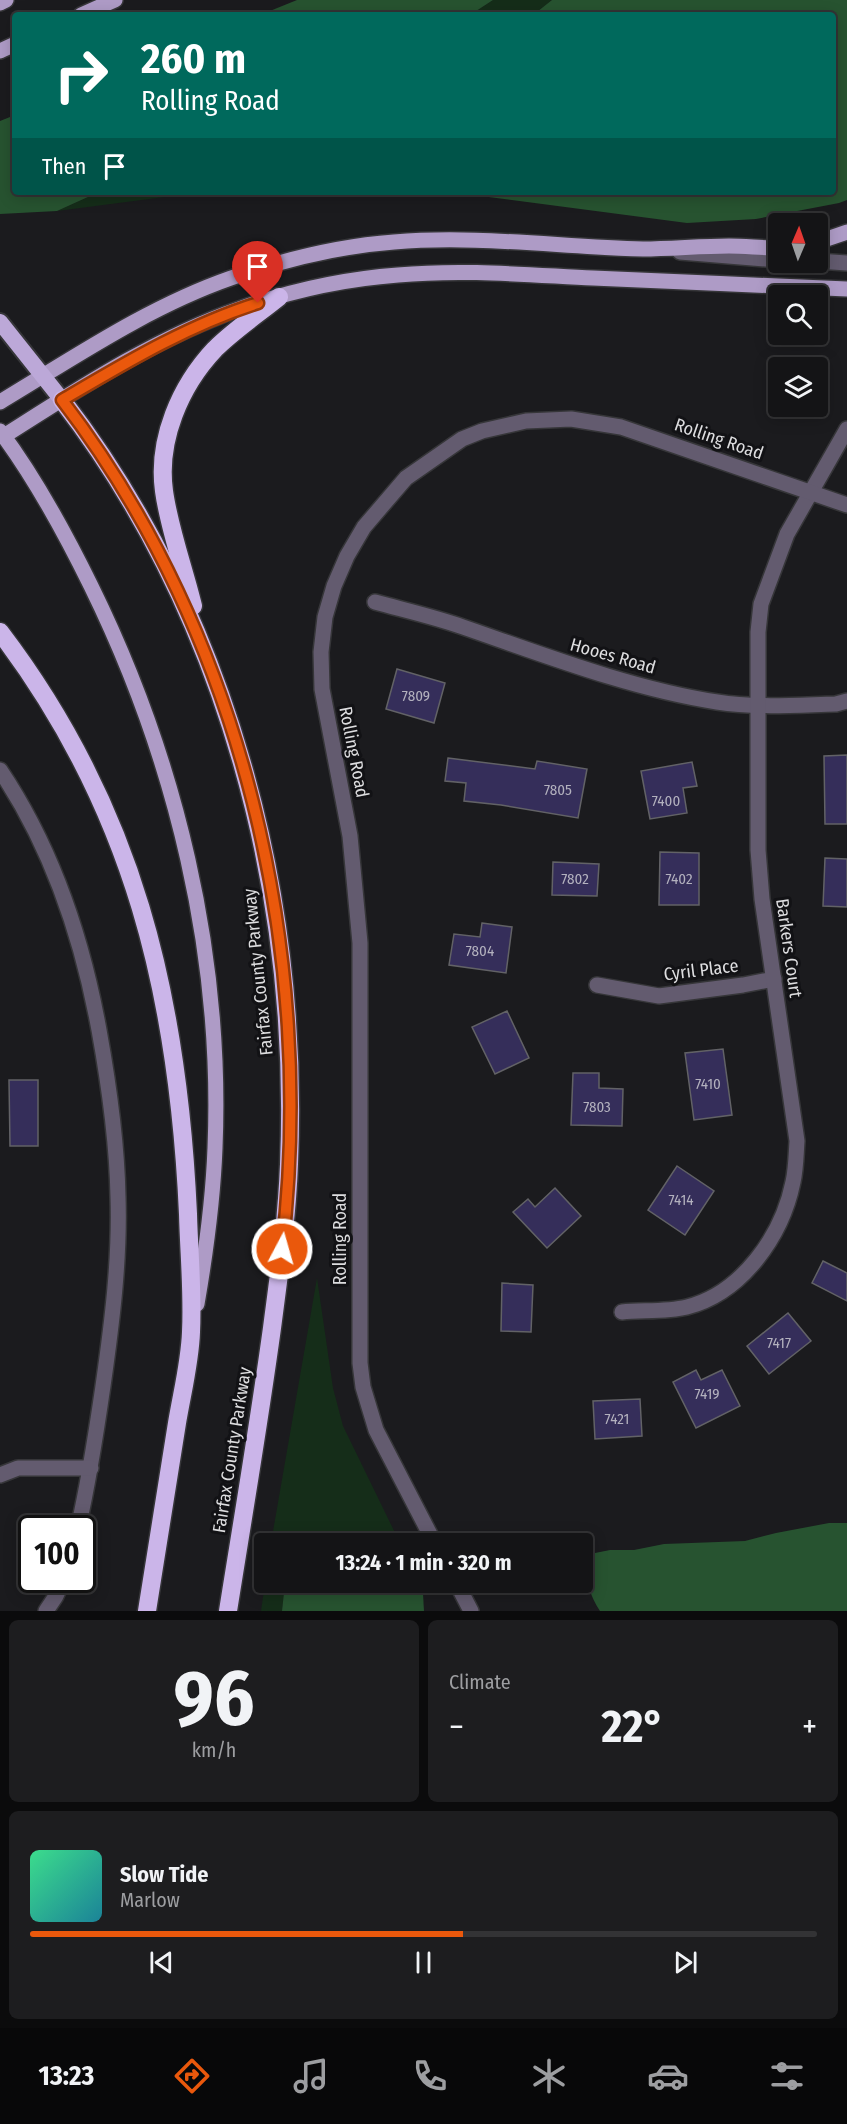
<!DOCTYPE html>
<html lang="en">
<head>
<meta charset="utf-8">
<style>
  body { margin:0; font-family:"Fira Sans Condensed",sans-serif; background:#1d1d1f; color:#f1f3f6; height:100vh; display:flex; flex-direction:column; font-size:22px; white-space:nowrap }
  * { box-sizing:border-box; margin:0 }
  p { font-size:20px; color:#9d9ea1 }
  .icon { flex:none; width:33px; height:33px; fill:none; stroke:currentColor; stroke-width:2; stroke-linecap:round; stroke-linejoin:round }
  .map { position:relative; height:1611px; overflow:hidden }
  .side { display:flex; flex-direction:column; gap:9px; padding:9px; background:#0b0b0c; flex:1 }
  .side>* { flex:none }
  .banner { position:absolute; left:12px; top:12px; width:824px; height:183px; border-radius:6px; box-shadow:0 3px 15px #0003,0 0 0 2px #333335; background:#00695c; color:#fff; overflow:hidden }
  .needle { width:39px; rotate:2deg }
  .fabs { position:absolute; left:768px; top:213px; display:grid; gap:12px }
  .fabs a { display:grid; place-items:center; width:60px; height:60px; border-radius:6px; background:#141416; box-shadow:0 3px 15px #0003,0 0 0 2px #333335; font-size:30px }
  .speed { position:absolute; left:18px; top:1515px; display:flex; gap:12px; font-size:30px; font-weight:700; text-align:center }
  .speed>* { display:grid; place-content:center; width:78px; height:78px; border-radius:50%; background:#141416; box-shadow:0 3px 15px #0003,0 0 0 2px #333335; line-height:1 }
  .speed .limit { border:3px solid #111; border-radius:9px; background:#fff; color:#111 }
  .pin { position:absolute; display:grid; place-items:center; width:51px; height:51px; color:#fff; margin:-62px -26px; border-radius:50% 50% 50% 0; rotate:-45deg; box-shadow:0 0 6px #0007 }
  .pin .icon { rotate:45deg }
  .me { position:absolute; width:66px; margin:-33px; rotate:6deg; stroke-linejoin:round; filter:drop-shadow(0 0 4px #0008) }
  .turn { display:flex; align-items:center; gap:21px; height:126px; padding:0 30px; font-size:27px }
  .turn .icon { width:78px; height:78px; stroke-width:2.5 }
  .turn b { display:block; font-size:42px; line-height:51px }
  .then { display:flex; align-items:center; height:57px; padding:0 30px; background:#0003; gap:12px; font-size:22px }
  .big { font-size:45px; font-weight:700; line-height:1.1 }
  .side .card { flex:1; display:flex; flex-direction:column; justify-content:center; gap:9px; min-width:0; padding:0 21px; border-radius:9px; background:#1d1d1f }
  .side .dial { align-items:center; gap:0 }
  .dial b { font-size:78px; line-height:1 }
  .song { display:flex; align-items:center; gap:18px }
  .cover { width:72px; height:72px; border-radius:9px; background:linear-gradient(135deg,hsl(150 70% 55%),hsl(190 70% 35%)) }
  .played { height:6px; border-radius:3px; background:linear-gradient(90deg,#ea580c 55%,#333335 55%) }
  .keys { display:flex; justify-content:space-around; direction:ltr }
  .heat { display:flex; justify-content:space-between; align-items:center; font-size:33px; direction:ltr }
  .side .tiles { flex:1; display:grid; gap:9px; grid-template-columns:1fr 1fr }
  .card:last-child { grid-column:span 2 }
  .trip { position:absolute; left:254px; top:1533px; width:339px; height:60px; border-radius:6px; background:#141416; box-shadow:0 3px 15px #0003,0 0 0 2px #333335; font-weight:700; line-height:60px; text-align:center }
  .tab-bar { display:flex; height:96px; justify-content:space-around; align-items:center; background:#080809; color:#9d9ea1 }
  .tab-bar .icon { width:42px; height:42px }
  .tab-bar .current { color:#ea580c }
  .tab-bar b { font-size:27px; color:#f1f3f6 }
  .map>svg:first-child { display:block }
</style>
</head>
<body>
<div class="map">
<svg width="847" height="1611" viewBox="0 0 847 1611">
  <rect width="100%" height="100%" fill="#1b1b1e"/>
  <g fill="#152d19">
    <path d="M 493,0 L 552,0 L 533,15 L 470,15 Z"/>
    <path d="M 99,192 L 203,192 L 57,211 Z"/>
    <path d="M 317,1278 L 333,1388 L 343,1426 L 400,1543 L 271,1543 Z"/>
    <path d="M 265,1583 L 285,1583 L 282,1611 L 261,1611 Z"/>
  </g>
  <g fill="#275330">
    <path d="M 297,0 L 493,0 L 470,15 L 260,15 Z"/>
    <path d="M 552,0 L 847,0 L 847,200 L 839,203 L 756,219 L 687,223 L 450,192 L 832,192 L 832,15 L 533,15 Z"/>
    <path d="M 15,115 L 15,192 L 99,192 L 57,211 L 0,214 L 0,121 Z"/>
    <path d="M 829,1523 L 847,1523 L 847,1611 L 600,1611 C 590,1596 584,1576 584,1558 L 595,1553 L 610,1550 L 634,1550 L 664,1544 L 745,1541 L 776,1533 Z"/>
    <path d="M 285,1583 L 418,1583 L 423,1594 L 424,1611 L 282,1611 Z"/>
  </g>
  <g fill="#352e5a" stroke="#626266" stroke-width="1.5">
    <path d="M 397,669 L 445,683 L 434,723 L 386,709 Z"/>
    <path d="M 847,755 L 847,824 L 825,824 L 824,756 Z"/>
    <path d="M 448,758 L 535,769 L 537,761 L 587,769 L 578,818 L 501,805 L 464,801 L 466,783 L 445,781 Z"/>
    <path d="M 692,762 L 697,786 L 683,788 L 687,813 L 650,819 L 641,771 Z"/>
    <path d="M 660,852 L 699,853 L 699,905 L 659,905 Z"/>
    <path d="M 825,858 L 847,859 L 847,907 L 823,906 Z"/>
    <path d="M 553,862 L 599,864 L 597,896 L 552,895 Z"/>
    <path d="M 482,923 L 512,927 L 506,973 L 449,965 L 454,934 L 480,937 Z"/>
    <path d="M 507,1011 L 529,1058 L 495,1074 L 472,1027 Z"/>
    <path d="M 723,1049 L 732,1115 L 694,1120 L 685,1053 Z"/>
    <path d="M 573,1073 L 599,1073 L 599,1088 L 623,1089 L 622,1126 L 571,1125 Z"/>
    <path d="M 9,1080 L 38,1080 L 38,1146 L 10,1146 Z"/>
    <path d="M 677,1166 L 714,1191 L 685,1235 L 648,1210 Z"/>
    <path d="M 555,1188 L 581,1216 L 547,1248 L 513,1212 L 528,1199 L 535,1207 Z"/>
    <path d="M 823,1261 L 847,1273 L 847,1301 L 812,1283 Z"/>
    <path d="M 502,1283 L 533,1285 L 531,1332 L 501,1331 Z"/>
    <path d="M 788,1313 L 811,1341 L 769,1374 L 747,1346 Z"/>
    <path d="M 696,1370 L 701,1380 L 722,1370 L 740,1406 L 696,1428 L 673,1382 Z"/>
    <path d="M 640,1399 L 642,1436 L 595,1439 L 593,1401 Z"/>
  </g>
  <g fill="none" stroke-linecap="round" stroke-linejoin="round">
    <g stroke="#363639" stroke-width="18">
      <g id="minor">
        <path d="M 375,602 C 404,610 435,617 463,627 C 544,655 632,689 717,702 C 756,708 796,705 836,704 L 847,701"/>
        <path d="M 0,770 C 53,849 82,937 99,1030 C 109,1085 117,1141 118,1197 C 120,1260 112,1323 103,1386 C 96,1434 89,1481 78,1528"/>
        <path d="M 597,985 L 659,996 L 743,985 L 774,979"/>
        <path d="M 622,1312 C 642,1310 666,1312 687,1307 C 742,1293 782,1236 793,1182 C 796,1169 796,1155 797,1141 L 762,899 L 758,850 L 758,632 L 761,604 L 787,534 L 811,492"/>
        <path d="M 0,1475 L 18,1468 L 91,1468"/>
        <path d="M 46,1611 L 56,1596 L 63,1580"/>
      </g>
    </g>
    <g stroke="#363639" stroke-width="18">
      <g id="tertiary">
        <path d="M 680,252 L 778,260"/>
        <path d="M 818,261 L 847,263"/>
        <path d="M 811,492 L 847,429"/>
        <path d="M 435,1544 L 376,1430 L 363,1387 L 360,1363 L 360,943 L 350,836 L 322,689 L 321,652 L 325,617 L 334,586 L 347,556 L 364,527 L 406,478 L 462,439 L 482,431 L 526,421 L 571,419 L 621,427 L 847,505"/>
        <path d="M 456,1582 L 471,1611"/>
      </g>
    </g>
    <g stroke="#363639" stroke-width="18">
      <g id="primary">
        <path d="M 0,3 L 6,0"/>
        <path d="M 81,15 L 115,0"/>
        <path d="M 0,51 L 15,44"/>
        <path d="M 818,242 L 847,232"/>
        <path d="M 0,402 C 75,357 148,307 231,278 C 283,260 339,246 394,242 C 477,235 560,247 643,249 C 671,249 700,246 729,246 C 745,246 762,248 778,248"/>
        <path d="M 0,431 C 36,479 65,533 91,586 C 176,759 223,955 215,1148 C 213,1201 206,1252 197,1304"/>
        <path d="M 4,436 C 78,389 155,338 239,309 C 290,291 344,279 398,275 C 463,269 529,275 593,278 C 678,282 762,285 847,289"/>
      </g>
    </g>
    <g stroke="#363639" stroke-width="20">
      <path id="trunk" d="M 0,322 L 62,400"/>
    </g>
    <g stroke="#363639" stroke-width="21">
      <g id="motorway">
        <path d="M 62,400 C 227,614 300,895 289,1164 C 287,1219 279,1274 272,1328 C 259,1423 243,1517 228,1611"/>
        <path d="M 193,606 C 184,569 169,528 164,491 C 157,440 180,386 215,349 C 234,330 258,314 279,297"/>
        <path d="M 0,632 C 134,808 178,996 188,1214 C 189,1253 193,1293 191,1332 C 190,1362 182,1393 177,1423 C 167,1486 157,1548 147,1611"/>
      </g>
    </g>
    <use href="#minor" stroke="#635b6f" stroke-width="15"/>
    <use href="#tertiary" stroke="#635b6f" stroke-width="15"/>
    <use href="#primary" stroke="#ae9bc6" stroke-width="15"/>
    <use href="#trunk" stroke="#bca8d8" stroke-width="16"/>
    <use href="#motorway" stroke="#cbb5e9" stroke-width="18"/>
  </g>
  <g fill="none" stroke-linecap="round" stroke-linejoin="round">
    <g stroke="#983908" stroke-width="15">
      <path id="route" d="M 258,303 C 188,325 125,363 62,400 C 243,636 317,955 282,1249"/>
    </g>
    <use href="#route" stroke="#ea580c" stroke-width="10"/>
  </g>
  <g text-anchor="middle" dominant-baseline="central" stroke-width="6" stroke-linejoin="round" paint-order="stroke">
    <g font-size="15" fill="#b3b1be">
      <text x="416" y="696">7809</text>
      <text x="558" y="790">7805</text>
      <text x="666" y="801">7400</text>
      <text x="575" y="879">7802</text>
      <text x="679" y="879">7402</text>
      <text x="480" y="951">7804</text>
      <text x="708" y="1084">7410</text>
      <text x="597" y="1107">7803</text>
      <text x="681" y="1200">7414</text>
      <text x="779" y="1343">7417</text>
      <text x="707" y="1394">7419</text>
      <text x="617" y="1419">7421</text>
    </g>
    <g font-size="18" fill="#dddddf" stroke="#121215">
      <text transform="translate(719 439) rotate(19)">Rolling Road</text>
      <text transform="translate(613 656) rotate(16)">Hooes Road</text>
      <text transform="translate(354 752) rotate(79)">Rolling Road</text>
      <text transform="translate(789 948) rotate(82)">Barkers Court</text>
      <text transform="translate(701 970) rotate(-7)">Cyril Place</text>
      <text transform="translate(258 972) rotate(-96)">Fairfax County Parkway</text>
      <text transform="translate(340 1239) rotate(-90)">Rolling Road</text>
      <text transform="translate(232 1450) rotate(-81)">Fairfax County Parkway</text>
    </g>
  </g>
</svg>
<div class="fabs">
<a><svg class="needle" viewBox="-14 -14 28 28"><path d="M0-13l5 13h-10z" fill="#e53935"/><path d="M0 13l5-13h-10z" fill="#9d9ea1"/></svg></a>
<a><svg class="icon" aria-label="search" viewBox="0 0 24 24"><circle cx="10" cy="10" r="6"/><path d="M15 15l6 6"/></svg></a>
<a><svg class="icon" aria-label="layers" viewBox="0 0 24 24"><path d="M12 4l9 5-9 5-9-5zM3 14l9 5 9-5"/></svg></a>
</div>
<div class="speed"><div class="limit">100</div></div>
<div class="pin" style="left:258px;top:303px;background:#d93025"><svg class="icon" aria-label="arrive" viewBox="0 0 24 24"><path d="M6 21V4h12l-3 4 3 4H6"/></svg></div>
<svg class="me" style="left:282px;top:1249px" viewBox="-20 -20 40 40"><circle r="17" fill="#ea580c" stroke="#fff" stroke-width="3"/><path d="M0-11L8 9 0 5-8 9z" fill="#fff"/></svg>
<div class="trip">13:24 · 1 min · 320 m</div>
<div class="banner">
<div class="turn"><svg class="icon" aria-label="right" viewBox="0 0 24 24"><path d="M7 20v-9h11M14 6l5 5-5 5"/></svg><div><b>260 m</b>Rolling Road</div></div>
<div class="then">Then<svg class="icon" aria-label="arrive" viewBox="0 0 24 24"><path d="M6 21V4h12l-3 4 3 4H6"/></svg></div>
</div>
</div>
<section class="side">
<div class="tiles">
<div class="card dial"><b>96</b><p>km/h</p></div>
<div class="card"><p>Climate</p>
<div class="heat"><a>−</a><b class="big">22°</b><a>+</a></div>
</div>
<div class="card">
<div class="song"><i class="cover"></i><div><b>Slow Tide</b><p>Marlow</p></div></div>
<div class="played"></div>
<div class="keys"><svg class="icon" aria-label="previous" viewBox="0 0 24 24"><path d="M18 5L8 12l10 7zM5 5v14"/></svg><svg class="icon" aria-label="pause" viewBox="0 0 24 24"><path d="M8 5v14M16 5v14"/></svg><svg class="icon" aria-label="next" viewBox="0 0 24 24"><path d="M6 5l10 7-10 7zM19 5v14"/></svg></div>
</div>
</div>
</section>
<nav class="tab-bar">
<b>13:23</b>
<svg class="icon current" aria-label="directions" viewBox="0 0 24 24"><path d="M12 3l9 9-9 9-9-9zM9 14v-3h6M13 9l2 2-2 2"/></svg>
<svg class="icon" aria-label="music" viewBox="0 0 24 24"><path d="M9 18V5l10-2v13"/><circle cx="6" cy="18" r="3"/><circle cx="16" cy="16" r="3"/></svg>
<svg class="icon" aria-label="phone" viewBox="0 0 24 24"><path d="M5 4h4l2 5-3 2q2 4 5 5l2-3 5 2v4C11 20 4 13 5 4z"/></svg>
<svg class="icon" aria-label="climate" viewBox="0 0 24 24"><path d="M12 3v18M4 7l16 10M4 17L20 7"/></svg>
<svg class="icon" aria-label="car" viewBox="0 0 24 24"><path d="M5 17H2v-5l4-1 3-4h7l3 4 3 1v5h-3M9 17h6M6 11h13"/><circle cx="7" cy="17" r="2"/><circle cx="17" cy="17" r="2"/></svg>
<svg class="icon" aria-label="filters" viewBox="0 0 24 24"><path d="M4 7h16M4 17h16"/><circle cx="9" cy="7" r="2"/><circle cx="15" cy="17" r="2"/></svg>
</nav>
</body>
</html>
